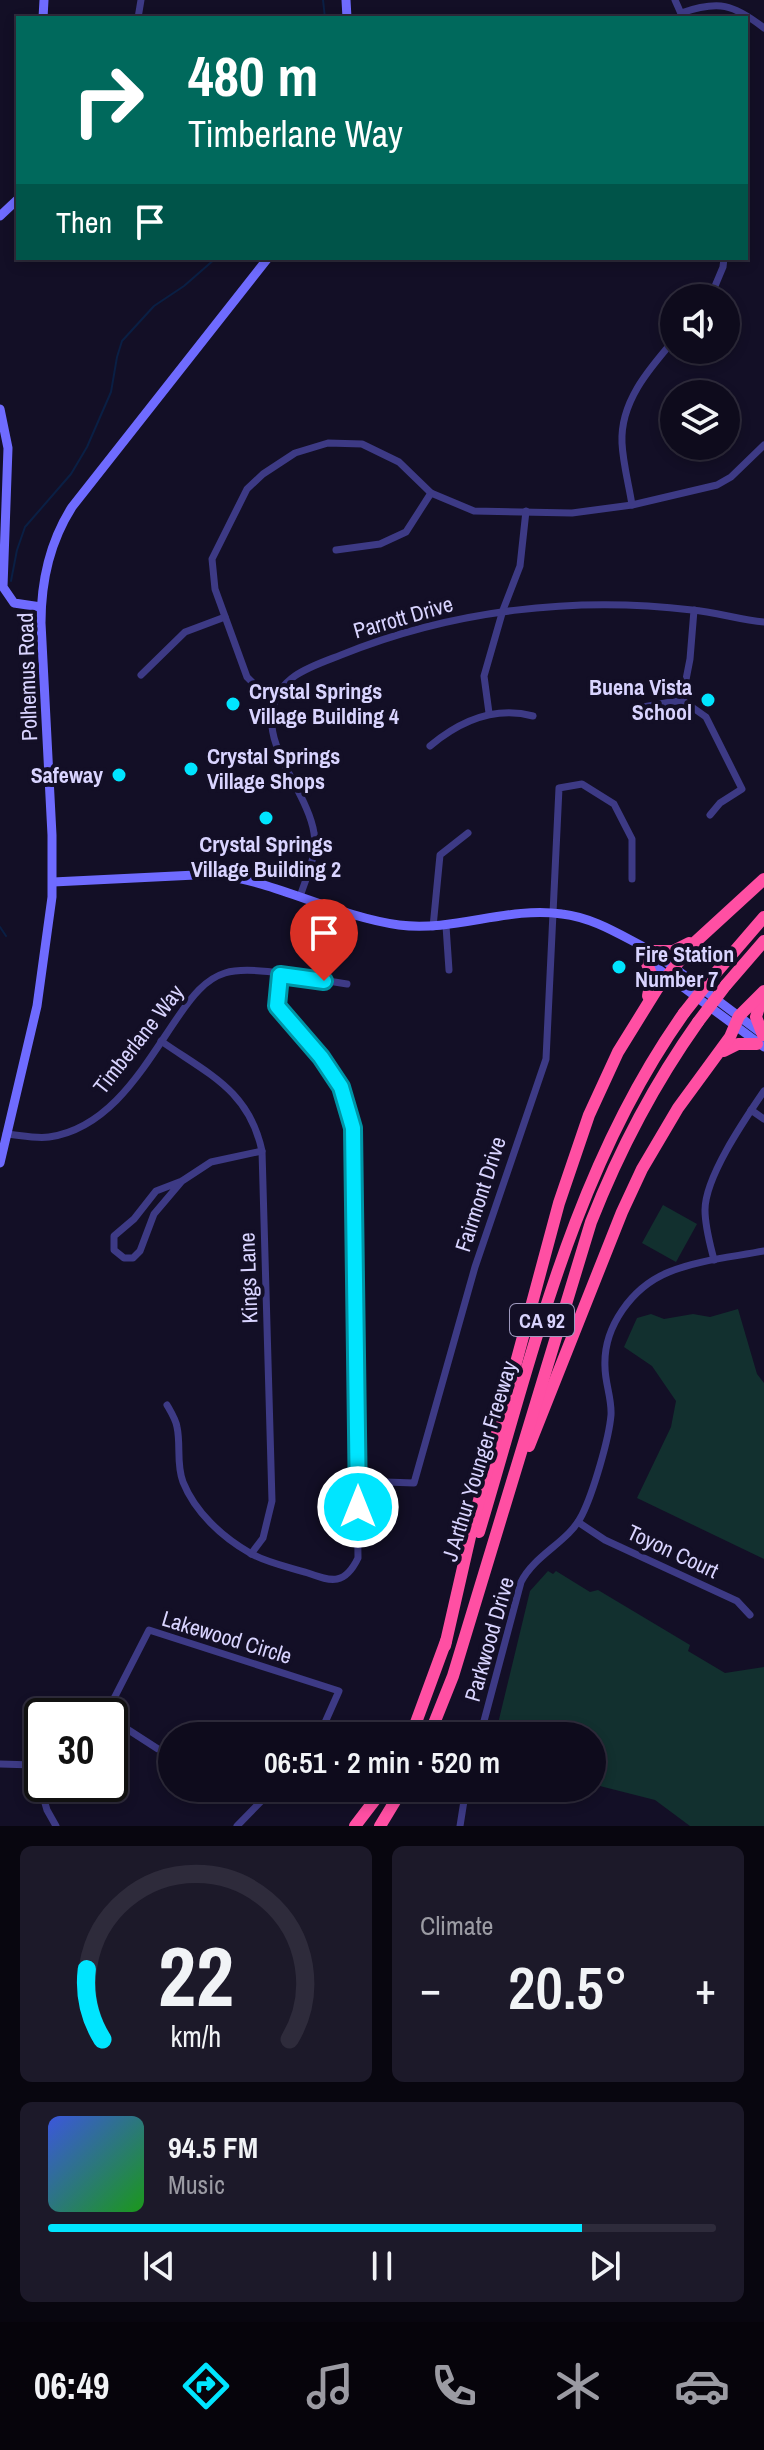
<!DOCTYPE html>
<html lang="en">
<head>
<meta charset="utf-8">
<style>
  body { margin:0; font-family:"Archivo Narrow",sans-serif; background:#1c1929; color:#f1f3f6; height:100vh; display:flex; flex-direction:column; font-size:30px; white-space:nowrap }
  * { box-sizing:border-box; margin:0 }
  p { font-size:26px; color:#9b9ba3 }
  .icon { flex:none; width:44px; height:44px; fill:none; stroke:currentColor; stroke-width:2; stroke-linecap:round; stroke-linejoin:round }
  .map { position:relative; height:1826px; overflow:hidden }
  .details { display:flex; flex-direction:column; gap:20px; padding:20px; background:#08060f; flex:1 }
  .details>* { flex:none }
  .banner { position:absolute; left:16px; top:16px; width:732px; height:244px; border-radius:0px; box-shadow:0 4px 12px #0003,0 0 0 2px #2e2b3b; background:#00695c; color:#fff; overflow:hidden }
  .buttons { position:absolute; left:660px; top:284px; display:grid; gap:16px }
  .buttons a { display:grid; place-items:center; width:80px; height:80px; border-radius:50%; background:#0e0b1c; box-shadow:0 4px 12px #0003,0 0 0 2px #2e2b3b; font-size:40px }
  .speed { position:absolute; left:24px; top:1698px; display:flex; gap:16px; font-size:40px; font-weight:700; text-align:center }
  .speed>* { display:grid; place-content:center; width:104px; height:104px; border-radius:50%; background:#0e0b1c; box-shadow:0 4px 12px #0003,0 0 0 2px #2e2b3b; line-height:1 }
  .speed .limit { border:4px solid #111; border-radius:12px; background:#fff; color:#111 }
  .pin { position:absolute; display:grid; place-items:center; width:68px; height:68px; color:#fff; margin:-82px -34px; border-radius:50% 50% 50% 0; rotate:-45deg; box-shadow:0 0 8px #0007 }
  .pin .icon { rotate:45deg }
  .me { position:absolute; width:88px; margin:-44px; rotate:0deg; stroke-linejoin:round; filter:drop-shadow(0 0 6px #0008) }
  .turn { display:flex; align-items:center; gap:28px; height:168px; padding:0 40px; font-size:36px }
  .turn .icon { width:104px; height:104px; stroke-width:2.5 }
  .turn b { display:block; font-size:56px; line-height:68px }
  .then { display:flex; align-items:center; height:76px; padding:0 40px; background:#0003; gap:16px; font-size:30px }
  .big { font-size:60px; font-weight:600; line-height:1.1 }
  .details .tile { flex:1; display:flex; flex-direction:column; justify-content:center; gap:12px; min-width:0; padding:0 28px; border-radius:12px; background:#1c1929 }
  .details .dial { align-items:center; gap:0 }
  .dial svg { height:208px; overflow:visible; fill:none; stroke:#2e2b3b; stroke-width:7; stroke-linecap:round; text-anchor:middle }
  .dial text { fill:#f1f3f6; stroke:none }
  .song { display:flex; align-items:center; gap:24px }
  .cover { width:96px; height:96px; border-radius:12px; background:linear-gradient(135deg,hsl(230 70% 55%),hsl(120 70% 35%)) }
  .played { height:8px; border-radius:4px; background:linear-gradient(90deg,#00e5ff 80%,#2e2b3b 80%) }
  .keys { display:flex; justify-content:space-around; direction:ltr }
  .heat { display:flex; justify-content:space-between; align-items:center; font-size:44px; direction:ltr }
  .details .tiles { flex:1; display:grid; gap:20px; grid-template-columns:1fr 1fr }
  .tile:last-child { grid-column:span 2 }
  .trip { position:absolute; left:158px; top:1722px; width:448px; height:80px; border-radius:40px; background:#0e0b1c; box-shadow:0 4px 12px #0003,0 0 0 2px #2e2b3b; font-weight:600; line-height:80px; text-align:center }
  .tabs { display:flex; height:128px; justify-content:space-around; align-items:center; background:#06040b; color:#9b9ba3 }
  .tabs .icon { width:56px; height:56px }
  .tabs .current { color:#00e5ff }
  .tabs b { font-size:36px; color:#f1f3f6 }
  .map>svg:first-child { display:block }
</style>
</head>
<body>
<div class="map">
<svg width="764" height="1826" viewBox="0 0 764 1826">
  <rect width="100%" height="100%" fill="#130f26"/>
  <g fill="#12302f">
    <path d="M 663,1205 L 697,1224 L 676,1262 L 642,1243 Z"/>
    <path d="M 738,1309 L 757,1374 L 764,1383 L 764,1559 L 637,1498 L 671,1427 L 676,1401 L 652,1366 L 624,1347 L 637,1318 L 651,1314 L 664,1319 L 693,1314 L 710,1317 Z"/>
    <path d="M 548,1571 L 553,1574 L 556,1571 L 590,1592 L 598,1590 L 690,1645 L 688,1651 L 725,1673 L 764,1667 L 764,1826 L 690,1826 L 655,1800 L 592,1784 L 592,1736 L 495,1736 L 530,1591 Z"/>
  </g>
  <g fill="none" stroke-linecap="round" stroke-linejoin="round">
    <g stroke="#0a1f44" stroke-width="2">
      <path d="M 323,0 L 325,18"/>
      <path d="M 11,581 L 17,550 L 25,527 L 71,474 L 87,447 L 111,392 L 117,357 L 122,341 L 154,306 L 184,286 L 216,258"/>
      <path d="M 0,927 L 6,936"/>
    </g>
    <g stroke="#3d3a85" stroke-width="7">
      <path d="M 675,0 L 683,18"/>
      <path d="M 681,13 C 719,0 733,4 764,28"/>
      <path d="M 138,18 L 141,0"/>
      <path d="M 710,298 L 723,267 L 724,258"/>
      <path d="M 632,505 C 629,485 623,464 622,443 C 620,402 649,369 674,340"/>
      <path d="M 336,550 L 380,544 L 406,532 L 431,493"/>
      <path d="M 141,675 L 185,632 L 225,617"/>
      <path d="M 276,697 L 257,687 L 247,677 L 215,589 L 212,559 L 247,489 L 263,474 L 295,453 L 328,443 L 362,444 L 399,462 L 431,493 L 474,511 L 572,513 L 632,505 L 717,485 L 731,477 L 764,445"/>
      <path d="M 682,700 L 690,659 L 694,610"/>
      <path d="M 643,707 L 682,700 L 706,717 L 742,789 L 720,803 L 710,815"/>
      <path d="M 489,713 L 484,676 L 503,610 L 520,566 L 526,511"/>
      <path d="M 430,746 C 460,721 495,706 533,716"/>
      <path d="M 300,897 C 306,877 318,854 314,833 C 308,793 263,748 273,708 C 280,675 313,666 341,655 C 452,610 574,596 692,610 C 716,612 740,620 764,622"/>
      <path d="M 446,926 L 449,970"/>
      <path d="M 433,927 L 440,855 L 468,833"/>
      <path d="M 161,1041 C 208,1074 249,1090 262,1151 L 272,1501 L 263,1538 L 251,1554"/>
      <path d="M 751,1110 L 764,1119"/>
      <path d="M 6,1134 C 19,1135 36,1139 49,1137 C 113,1128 147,1061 180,1014 C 191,998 205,979 225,973 C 253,964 316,980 347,984"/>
      <path d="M 182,1181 L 154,1214 L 140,1251 L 133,1258 L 124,1258 L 114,1250 L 114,1236 L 134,1219 L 156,1191 L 182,1181 L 211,1162 L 262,1151"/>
      <path d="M 714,1260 C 710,1244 705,1227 705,1210 C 705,1177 745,1119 764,1091"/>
      <path d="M 167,1405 C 171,1412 176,1420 177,1427 C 181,1445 176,1464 183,1482 C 195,1512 222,1537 250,1553 C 267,1563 289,1567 308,1573 C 332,1582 345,1585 358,1558 L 353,1128 L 341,1087 L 321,1057 L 277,1006 L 280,975"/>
      <path d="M 357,1481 L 414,1483 L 475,1267 L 546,1059 L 559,788 L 582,784 L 614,804 L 632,839 L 632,879"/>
      <path d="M 578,1522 L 605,1540 L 737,1601 L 750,1615"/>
      <path d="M 105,1716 L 149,1630 L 339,1691 L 319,1736"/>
      <path d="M 110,1718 L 158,1749 L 172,1753"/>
      <path d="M 480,1736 L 521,1582 C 535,1554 569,1542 582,1515 C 593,1493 609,1439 611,1415 C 612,1399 605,1383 605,1367 C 603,1327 632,1287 669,1272 C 698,1260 733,1257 764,1251"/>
      <path d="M 0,1764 L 34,1765 L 42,1761"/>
      <path d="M 34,1765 L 47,1810 L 56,1826"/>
      <path d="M 237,1826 L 274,1788"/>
      <path d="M 460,1826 L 466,1788"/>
    </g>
    <g stroke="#6f6bff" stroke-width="9">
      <path d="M 346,0 L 347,18"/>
      <path d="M 43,18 L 44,0"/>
      <path d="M 0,216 L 18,199"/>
      <path d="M 0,409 L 8,448 L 3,587 L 14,603 L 41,607"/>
      <path d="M 53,882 L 216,874 C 279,883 336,916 399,925 C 455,932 508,906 562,914 C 596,918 623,937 652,951 L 761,1033"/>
      <path d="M 645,959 L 764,1047"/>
      <path d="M 0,1163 L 37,1006 L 52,897 L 52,835 L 41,623 C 41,582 49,543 72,507 L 268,258"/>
    </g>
    <g stroke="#ff4fa3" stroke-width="12">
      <path d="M 652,951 L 673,951 L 689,943"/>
      <path d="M 645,959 L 652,976 L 648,996"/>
      <path d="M 714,975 L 764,917"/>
      <path d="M 726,985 L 764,941"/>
      <path d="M 762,997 L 756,1017 L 763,1035"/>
      <path d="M 724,1051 L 738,1044 L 757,1044"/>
      <path d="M 529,1446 L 622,1212 L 642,1169 L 678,1108 L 730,1037 L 739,1016 L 764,991"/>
      <path d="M 479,1532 C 533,1353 574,1168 684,1013"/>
      <path d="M 445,1646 L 475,1515 L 559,1203 L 589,1115 L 618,1052 L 657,989 L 692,945 L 764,879"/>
      <path d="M 411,1736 L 446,1641"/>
      <path d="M 429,1736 L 453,1676 L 591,1222 C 619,1151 654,1084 698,1022"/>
      <path d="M 355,1826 L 384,1788"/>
      <path d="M 380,1826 L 403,1788"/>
    </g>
    <g stroke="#ff4fa3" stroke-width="12">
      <path d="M 684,1013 L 714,975"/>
      <path d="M 698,1022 L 726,985"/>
    </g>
  </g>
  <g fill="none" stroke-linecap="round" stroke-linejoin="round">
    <g stroke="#0095a6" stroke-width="20">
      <path id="route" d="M 324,981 L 280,975 L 277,1006 L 321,1057 L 341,1087 L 353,1128 L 358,1507"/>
    </g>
    <use href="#route" stroke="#00e5ff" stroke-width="14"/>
  </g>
  <g fill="#00e5ff" stroke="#130f26" stroke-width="3">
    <circle cx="708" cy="700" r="8"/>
    <circle cx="233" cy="704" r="8"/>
    <circle cx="191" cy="769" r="8"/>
    <circle cx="119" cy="775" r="8"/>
    <circle cx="266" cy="818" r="8"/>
    <circle cx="619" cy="967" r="8"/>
  </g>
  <g text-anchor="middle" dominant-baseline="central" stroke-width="8" stroke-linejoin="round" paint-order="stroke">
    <rect fill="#130f26" stroke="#9e99be" stroke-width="2" x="510" y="1304" width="64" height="32" rx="6"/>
    <g font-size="20" font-weight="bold" fill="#d9d4ff">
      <text x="542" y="1320">CA 92</text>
    </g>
    <g font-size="22" fill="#d9d4ff" stroke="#130f26">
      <text transform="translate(403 617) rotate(-16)">Parrott Drive</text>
      <text transform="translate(27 677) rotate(-92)">Polhemus Road</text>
      <text transform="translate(138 1039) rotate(-52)">Timberlane Way</text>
      <text transform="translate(480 1194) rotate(-72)">Fairmont Drive</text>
      <text transform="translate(248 1278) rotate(-92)">Kings Lane</text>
      <text transform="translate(479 1461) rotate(-73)">J Arthur Younger Freeway</text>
      <text transform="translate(673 1551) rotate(25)">Toyon Court</text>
      <text transform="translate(227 1637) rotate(17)">Lakewood Circle</text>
      <text transform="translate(489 1639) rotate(-74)">Parkwood Drive</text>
    </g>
    <g font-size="22" font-weight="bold" fill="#d9d4ff" stroke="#130f26" text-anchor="start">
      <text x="692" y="687" text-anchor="end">Buena Vista<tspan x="692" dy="25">School</tspan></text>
      <text x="249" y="691">Crystal Springs<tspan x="249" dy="25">Village Building 4</tspan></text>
      <text x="207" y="756">Crystal Springs<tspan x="207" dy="25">Village Shops</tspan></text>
      <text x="103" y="775" text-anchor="end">Safeway</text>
      <text x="266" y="844" text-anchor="middle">Crystal Springs<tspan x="266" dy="25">Village Building 2</tspan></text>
      <text x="635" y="954">Fire Station<tspan x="635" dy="25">Number 7</tspan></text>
    </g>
  </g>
</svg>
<div class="buttons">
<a><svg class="icon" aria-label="sound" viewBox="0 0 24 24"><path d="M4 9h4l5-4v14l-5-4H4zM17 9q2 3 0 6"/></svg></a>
<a><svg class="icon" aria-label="layers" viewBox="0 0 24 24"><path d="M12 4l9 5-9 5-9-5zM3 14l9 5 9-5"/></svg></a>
</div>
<div class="speed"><div class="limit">30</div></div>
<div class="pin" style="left:324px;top:981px;background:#d93025"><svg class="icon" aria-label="arrive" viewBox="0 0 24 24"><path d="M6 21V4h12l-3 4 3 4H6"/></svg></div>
<svg class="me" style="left:358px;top:1507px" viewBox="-20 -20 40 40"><circle r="17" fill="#00e5ff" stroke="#fff" stroke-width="3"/><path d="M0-11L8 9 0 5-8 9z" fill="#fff"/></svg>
<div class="trip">06:51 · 2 min · 520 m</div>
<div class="banner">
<div class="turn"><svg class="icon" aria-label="right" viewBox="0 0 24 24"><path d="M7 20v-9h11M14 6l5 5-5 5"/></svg><div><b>480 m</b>Timberlane Way</div></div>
<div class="then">Then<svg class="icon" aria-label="arrive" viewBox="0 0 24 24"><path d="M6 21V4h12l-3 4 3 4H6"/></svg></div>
</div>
</div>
<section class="details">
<div class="tiles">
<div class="tile dial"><svg viewBox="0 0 100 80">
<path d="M14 69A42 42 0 1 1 86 69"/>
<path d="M14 69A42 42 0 0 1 8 42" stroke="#00e5ff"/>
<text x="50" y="56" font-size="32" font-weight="700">22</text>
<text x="50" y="72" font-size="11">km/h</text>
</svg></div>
<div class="tile"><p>Climate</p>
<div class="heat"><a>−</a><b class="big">20.5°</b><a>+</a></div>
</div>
<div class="tile">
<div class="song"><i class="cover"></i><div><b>94.5 FM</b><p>Music</p></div></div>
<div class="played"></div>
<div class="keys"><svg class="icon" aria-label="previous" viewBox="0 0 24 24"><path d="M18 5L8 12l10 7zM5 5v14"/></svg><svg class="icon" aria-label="pause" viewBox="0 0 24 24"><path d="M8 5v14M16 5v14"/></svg><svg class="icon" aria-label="next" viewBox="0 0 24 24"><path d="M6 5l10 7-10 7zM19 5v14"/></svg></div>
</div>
</div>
</section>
<nav class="tabs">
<b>06:49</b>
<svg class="icon current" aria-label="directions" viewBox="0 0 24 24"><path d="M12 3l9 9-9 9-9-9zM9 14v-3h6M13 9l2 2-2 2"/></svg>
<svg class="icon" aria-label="music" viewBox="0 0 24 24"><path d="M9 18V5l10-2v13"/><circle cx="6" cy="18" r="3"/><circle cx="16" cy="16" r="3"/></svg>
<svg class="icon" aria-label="phone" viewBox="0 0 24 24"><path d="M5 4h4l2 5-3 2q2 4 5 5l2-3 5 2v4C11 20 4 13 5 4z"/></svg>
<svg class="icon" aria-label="climate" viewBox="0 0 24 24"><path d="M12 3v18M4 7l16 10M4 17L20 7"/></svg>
<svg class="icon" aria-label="car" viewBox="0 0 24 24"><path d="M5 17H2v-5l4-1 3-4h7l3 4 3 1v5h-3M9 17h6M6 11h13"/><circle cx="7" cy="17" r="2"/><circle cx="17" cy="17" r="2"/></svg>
</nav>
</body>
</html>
